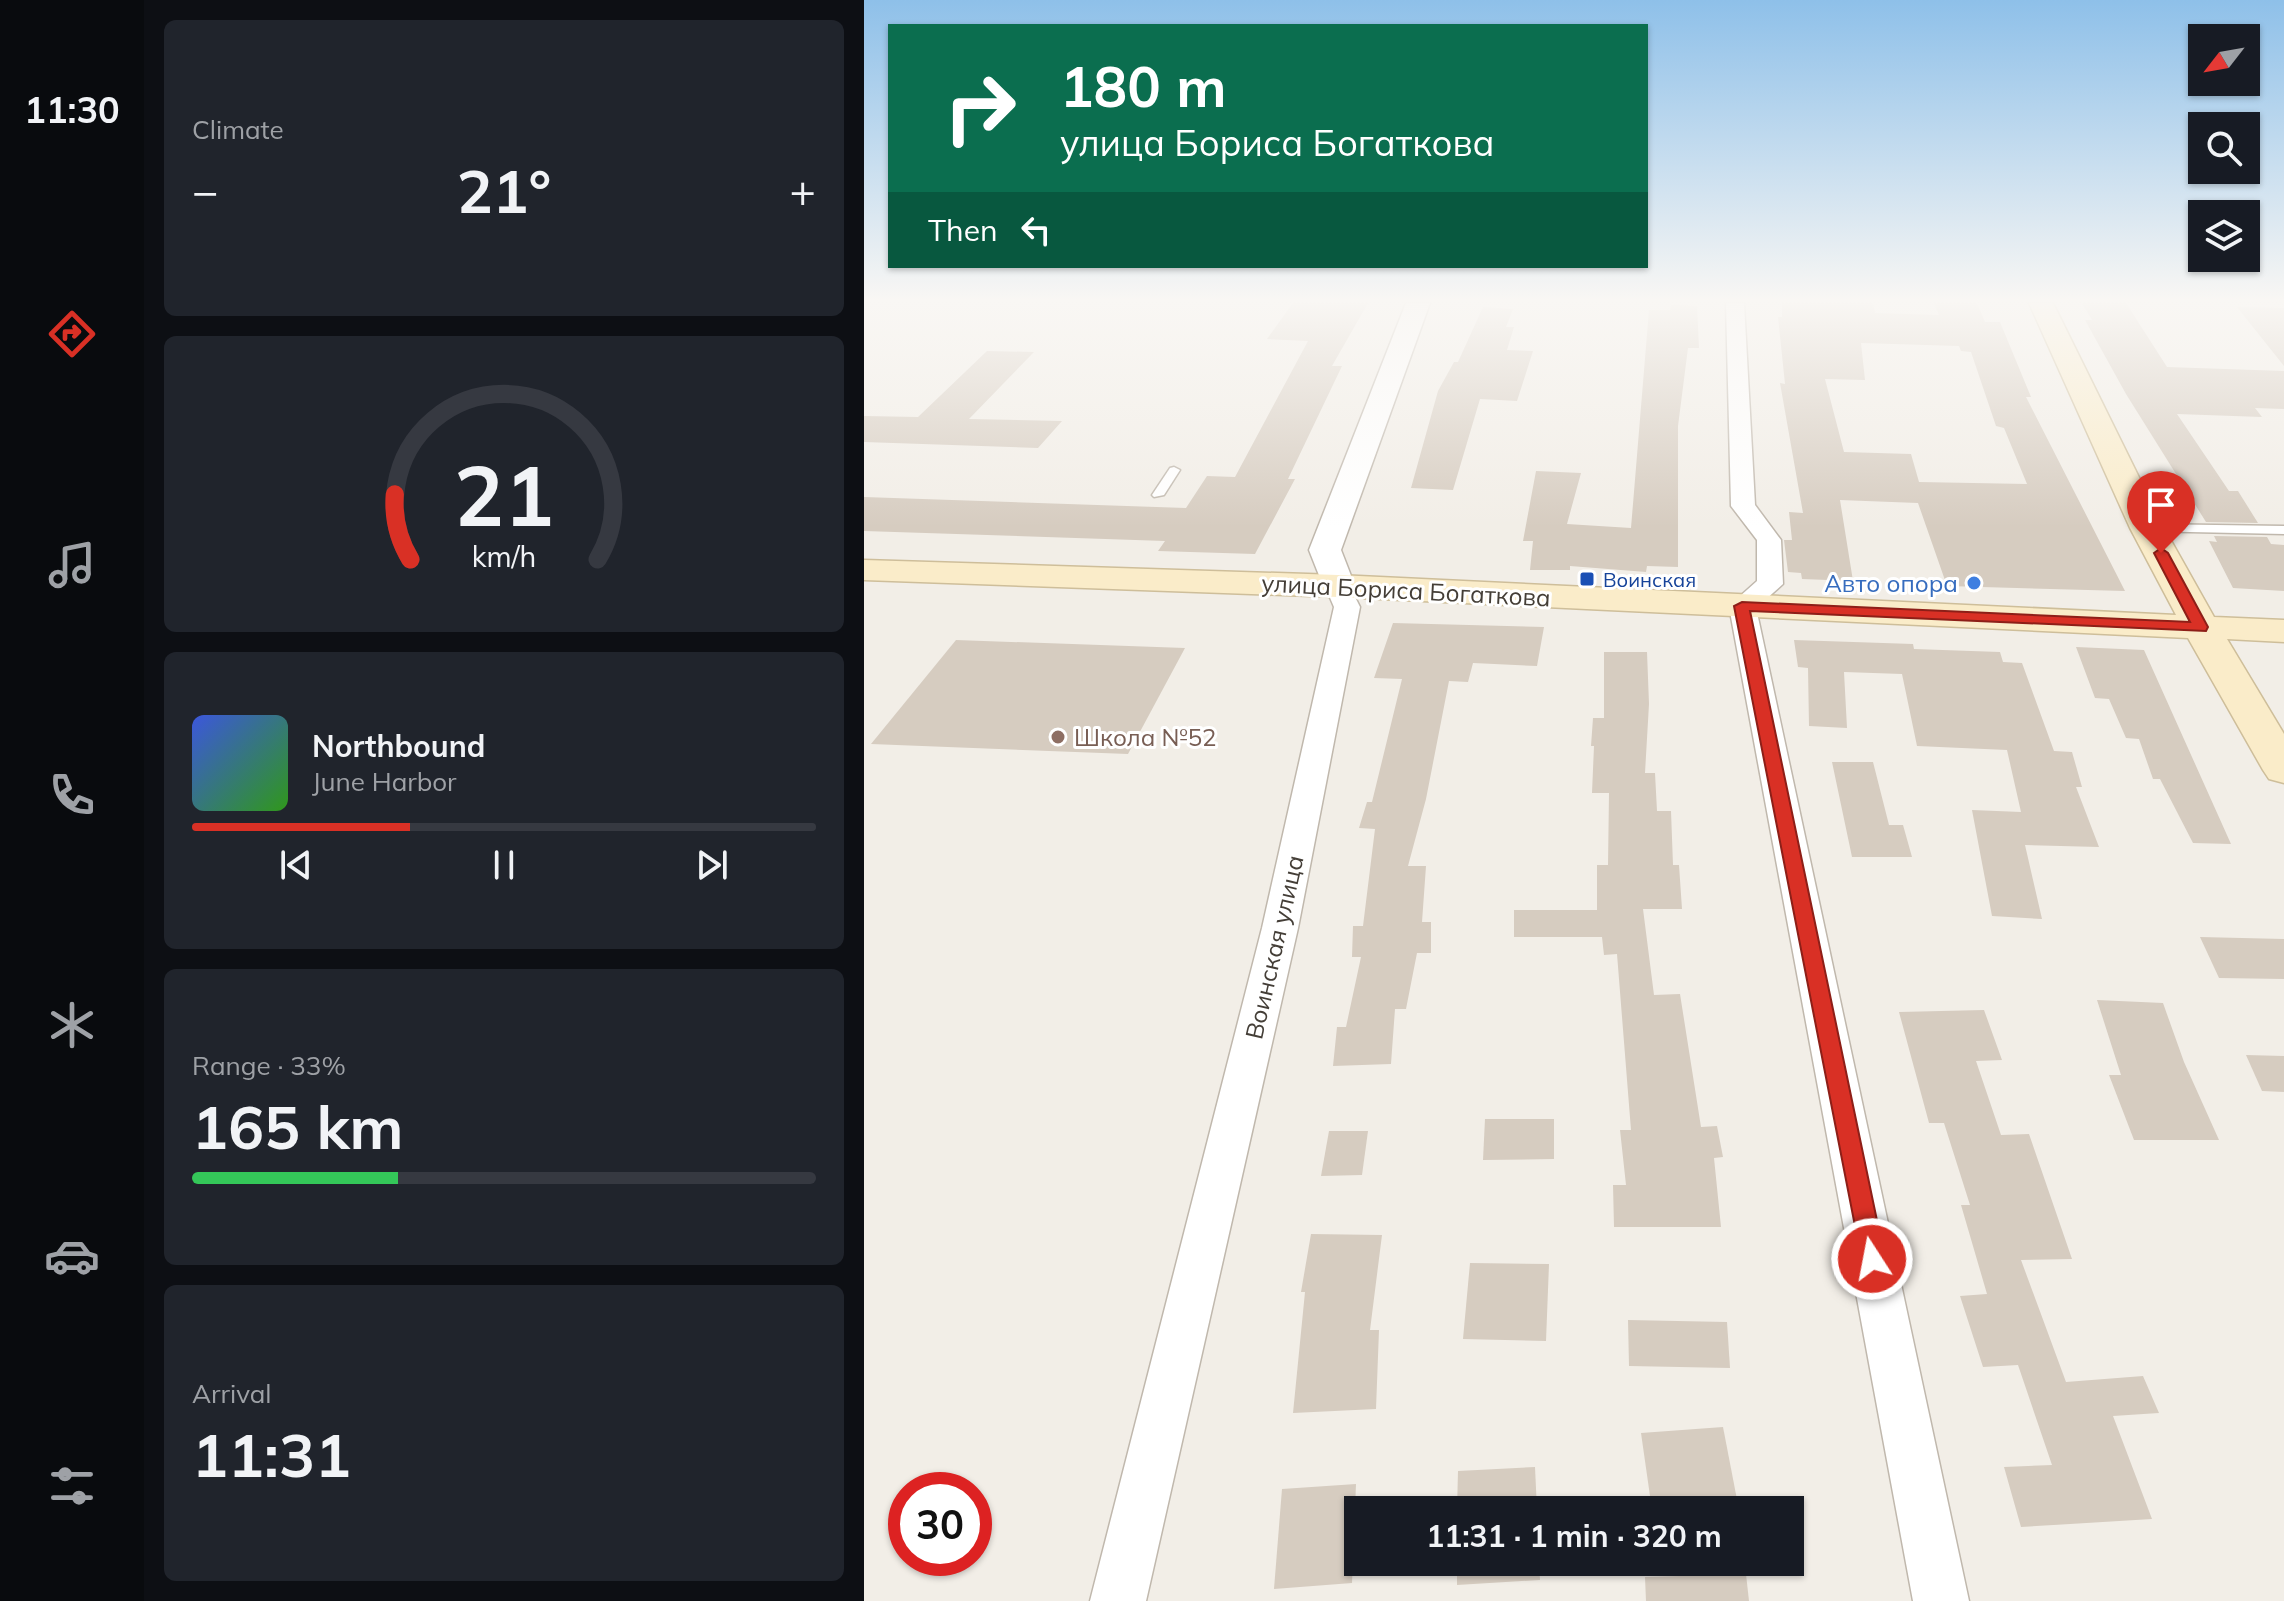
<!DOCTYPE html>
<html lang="en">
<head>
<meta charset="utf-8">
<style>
  body { margin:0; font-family:Mulish,sans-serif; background:#20242c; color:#f1f3f6; height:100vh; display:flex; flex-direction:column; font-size:30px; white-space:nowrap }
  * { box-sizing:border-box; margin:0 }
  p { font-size:26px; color:#9ea1a6 }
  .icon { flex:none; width:44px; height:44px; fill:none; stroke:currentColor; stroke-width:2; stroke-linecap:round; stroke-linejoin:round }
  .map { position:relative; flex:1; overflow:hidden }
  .sheet { display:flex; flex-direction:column; gap:20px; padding:20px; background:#0d0f14; width:720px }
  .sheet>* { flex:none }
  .hud { position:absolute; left:24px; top:24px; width:760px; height:244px; border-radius:0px; box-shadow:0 2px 6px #0004; background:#0b6e4f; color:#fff; overflow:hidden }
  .needle { width:52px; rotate:239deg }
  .controls { position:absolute; left:1324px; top:24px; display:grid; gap:16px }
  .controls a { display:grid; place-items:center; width:72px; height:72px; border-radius:0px; background:#171b24; box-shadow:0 2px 6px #0004; font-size:40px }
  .speed { position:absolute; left:24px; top:1472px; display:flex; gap:16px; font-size:40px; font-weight:700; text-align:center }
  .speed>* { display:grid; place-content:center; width:104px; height:104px; border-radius:50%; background:#171b24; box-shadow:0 2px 6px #0004; line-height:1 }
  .speed .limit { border:12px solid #d22; background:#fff; color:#111 }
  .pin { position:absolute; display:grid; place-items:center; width:68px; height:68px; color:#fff; margin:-82px -34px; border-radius:50% 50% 50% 0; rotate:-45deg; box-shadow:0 0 8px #0007 }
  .pin .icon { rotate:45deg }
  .me { position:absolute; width:88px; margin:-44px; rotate:349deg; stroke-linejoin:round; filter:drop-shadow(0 0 6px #0008) }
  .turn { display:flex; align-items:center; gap:28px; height:168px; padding:0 40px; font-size:36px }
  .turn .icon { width:104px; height:104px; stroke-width:2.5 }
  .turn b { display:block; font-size:56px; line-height:68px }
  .then { display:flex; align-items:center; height:76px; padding:0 40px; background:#0003; gap:16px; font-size:30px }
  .big { font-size:60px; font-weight:700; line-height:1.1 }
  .sheet .widget { flex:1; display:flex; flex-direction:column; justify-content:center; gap:12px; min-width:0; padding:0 28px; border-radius:12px; background:#20242c }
  .sheet .dial { align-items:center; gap:0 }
  .dial svg { height:208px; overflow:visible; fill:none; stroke:#363941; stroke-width:7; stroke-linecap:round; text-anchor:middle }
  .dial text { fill:#f1f3f6; stroke:none }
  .song { display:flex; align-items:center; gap:24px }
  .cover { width:96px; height:96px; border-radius:12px; background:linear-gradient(135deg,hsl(230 70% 55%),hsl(110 70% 35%)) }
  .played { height:8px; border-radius:4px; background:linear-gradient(90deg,#d93025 35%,#363941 35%) }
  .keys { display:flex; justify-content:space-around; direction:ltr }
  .heat { display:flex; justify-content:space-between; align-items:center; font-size:44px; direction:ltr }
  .charge { height:12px; border-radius:6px; background:linear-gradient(90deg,#34c759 33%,#363941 0) }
  .trip { position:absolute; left:480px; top:1496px; width:460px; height:80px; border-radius:0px; background:#171b24; box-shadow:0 2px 6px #0004; font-weight:700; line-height:80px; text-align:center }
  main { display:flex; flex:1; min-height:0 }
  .dock { display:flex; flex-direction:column; width:144px; justify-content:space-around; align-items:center; background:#090b0e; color:#9ea1a6 }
  .dock .icon { width:56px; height:56px }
  .dock .current { color:#d93025 }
  .dock b { font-size:36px; color:#f1f3f6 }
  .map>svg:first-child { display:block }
</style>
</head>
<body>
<main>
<nav class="dock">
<b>11:30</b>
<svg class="icon current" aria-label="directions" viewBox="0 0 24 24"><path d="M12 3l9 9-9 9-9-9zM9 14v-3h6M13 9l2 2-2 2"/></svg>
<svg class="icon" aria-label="music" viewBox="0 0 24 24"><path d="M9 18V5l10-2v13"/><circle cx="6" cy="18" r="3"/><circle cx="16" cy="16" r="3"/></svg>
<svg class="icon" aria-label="phone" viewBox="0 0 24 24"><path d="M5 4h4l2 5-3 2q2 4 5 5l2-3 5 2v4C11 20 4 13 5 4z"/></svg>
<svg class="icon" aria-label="climate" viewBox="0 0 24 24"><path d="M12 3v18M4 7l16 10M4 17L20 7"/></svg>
<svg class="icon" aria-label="car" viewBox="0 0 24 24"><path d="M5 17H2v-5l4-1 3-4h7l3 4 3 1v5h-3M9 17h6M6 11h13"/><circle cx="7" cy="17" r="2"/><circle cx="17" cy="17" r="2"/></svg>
<svg class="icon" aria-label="filters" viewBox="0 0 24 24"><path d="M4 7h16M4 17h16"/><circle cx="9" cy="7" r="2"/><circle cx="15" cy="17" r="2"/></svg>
</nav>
<section class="sheet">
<div class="widget"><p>Climate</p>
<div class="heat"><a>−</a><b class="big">21°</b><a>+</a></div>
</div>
<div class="widget dial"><svg viewBox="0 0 100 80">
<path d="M14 69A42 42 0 1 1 86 69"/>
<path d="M14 69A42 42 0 0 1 8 44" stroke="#d93025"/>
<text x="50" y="56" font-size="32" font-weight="700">21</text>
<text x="50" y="72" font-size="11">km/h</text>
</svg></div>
<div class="widget">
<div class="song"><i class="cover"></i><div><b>Northbound</b><p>June Harbor</p></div></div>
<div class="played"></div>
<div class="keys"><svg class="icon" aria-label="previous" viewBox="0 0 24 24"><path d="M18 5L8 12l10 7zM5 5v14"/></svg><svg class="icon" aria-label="pause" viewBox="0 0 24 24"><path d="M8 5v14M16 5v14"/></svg><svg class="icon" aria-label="next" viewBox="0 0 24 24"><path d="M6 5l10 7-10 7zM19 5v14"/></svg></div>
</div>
<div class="widget"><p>Range · 33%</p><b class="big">165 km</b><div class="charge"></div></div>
<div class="widget"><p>Arrival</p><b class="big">11:31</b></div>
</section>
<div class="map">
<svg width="1420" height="1601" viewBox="0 0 1420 1601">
  <rect width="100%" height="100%" fill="#f2eee7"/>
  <g fill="#d6ccc0" fill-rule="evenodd">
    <path d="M 429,303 L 504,303 L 468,366 L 478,366 L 424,479 L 431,479 L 391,554 L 294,551 L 301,541 L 0,531 L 0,497 L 322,508 L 343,476 L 371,477 L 444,341 L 403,339 Z"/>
    <path d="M 918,303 L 1009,303 L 1011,313 L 1075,315 L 1070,303 L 1113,303 L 1121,322 L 1136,322 L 1167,397 L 1162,397 L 1261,591 L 1083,586 L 1054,503 L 976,500 L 989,581 L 938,579 L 937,573 L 924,572 L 920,540 L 928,540 L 925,512 L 939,513 L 916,383 L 921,384 L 914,317 L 918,317 ZM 997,343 L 1095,346 L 1097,351 L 1107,352 L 1132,426 L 1140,428 L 1163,484 L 1055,482 L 1047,454 L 980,452 L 961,379 L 1001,380 Z"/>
    <path d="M 1218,303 L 1262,303 L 1303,367 L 1420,371 L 1420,409 L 1391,408 L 1398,417 L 1313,414 L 1365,491 L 1374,491 L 1394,523 L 1342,522 L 1262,394 L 1221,320 L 1228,320 Z"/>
    <path d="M 807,305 L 833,306 L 835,348 L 824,348 L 814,426 L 814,567 L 783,566 L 782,572 L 706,566 L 706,570 L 666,570 L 669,541 L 659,541 L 672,471 L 717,473 L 703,524 L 767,528 L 785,310 L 806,310 Z"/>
    <path d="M 619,307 L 649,309 L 642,327 L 650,327 L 643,350 L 669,351 L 653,401 L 616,399 L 589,490 L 547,488 L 574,391 L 590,362 L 594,362 Z"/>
    <path d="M 1373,307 L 1420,308 L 1420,366 Z"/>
    <path d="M 123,351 L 170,352 L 105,419 L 198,421 L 174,448 L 0,442 L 0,416 L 54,417 Z"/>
    <path d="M 1350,536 L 1403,537 L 1407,544 L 1420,545 L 1420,591 L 1369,588 L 1345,541 L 1353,542 Z"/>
    <path d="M 529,623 L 680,627 L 673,666 L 609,663 L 604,682 L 585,681 L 562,799 L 544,866 L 562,866 L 558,922 L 567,922 L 567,953 L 553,953 L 542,1009 L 531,1009 L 527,1064 L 469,1066 L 473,1027 L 482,1027 L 497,957 L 488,957 L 489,926 L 499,926 L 511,829 L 495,828 L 503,802 L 508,802 L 538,679 L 510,678 Z"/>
    <path d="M 92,640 L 321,648 L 264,754 L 7,744 Z"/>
    <path d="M 930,640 L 1049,644 L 1050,649 L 1136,652 L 1139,662 L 1158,663 L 1190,751 L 1208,752 L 1218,787 L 1212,787 L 1235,847 L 1161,845 L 1178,919 L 1128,916 L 1108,810 L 1157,812 L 1143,750 L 1053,746 L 1038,674 L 980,672 L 983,728 L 945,726 L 944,668 L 934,667 Z"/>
    <path d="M 1212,647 L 1280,650 L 1367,844 L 1329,843 L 1296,779 L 1289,779 L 1275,739 L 1262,738 L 1245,699 L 1231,698 Z"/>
    <path d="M 740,652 L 783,652 L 785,704 L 781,773 L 791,773 L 793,811 L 807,811 L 809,865 L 815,865 L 818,909 L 779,909 L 790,995 L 816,994 L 837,1127 L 853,1126 L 859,1157 L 850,1158 L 857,1227 L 750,1227 L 749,1185 L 762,1185 L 756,1130 L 767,1130 L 753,954 L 740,955 L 738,937 L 650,937 L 650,910 L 733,910 L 733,865 L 744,865 L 745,793 L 728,793 L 730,746 L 727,746 L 729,718 L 740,718 Z"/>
    <path d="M 968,762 L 1009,762 L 1025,825 L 1039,825 L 1048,857 L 988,857 Z"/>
    <path d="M 1336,937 L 1420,939 L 1420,979 L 1355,978 Z"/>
    <path d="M 1233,1000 L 1299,1003 L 1320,1062 L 1355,1140 L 1270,1140 L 1245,1075 L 1257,1075 Z"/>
    <path d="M 1120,1010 L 1138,1060 L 1112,1061 L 1137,1135 L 1165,1134 L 1208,1259 L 1157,1260 L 1202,1382 L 1279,1376 L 1295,1413 L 1249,1416 L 1288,1519 L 1157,1527 L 1140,1467 L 1188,1465 L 1154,1365 L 1119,1367 L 1096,1296 L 1123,1294 L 1097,1205 L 1106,1205 L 1080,1123 L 1065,1123 L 1035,1012 Z"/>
    <path d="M 1382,1055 L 1420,1056 L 1420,1092 L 1398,1091 Z"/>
    <path d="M 621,1119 L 690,1119 L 690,1159 L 619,1160 Z"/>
    <path d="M 465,1131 L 504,1131 L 498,1175 L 457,1176 Z"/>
    <path d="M 447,1234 L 518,1235 L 506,1330 L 515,1330 L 512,1409 L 429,1413 L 441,1292 L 437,1292 Z"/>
    <path d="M 606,1263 L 685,1264 L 682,1341 L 599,1339 Z"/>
    <path d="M 764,1320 L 863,1322 L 866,1368 L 765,1366 Z"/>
    <path d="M 859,1427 L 875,1510 L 788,1510 L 777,1433 Z"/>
    <path d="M 671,1467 L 673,1510 L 593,1510 L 594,1471 Z"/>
    <path d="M 492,1484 L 488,1583 L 410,1589 L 418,1489 Z"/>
    <path d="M 593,1562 L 675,1562 L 676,1580 L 593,1585 Z"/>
    <path d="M 882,1574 L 885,1601 L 782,1601 L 781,1577 Z"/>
  </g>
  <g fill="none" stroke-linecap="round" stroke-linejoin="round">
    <g stroke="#c0b8ad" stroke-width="3">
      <g id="service">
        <path d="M 310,467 L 316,470 L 300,495 L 290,497 L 288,495 L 306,468 Z"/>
        <path d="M 1283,524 L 1420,526 L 1420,534 L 1279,531 L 1279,525 Z"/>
      </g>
    </g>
    <g stroke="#c0b8ad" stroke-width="3">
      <g id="minor">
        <path d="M 862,303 L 880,303 L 891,505 L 917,540 L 919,584 L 892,608 L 1105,1601 L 1049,1601 L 865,606 L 893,581 L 893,540 L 867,506 Z"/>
        <path d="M 474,578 L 483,581 L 496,607 L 434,928 L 282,1601 L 226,1601 L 398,928 L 470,607 L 461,586 L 465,581 Z"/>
      </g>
    </g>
    <g stroke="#c0b8ad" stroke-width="3">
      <path id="tertiary" d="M 542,303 L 566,303 L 477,550 L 491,586 L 486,593 L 474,596 L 462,593 L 445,550 Z"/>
    </g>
    <g stroke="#cebe9a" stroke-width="3">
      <path id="secondary" d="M 1165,303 L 1189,303 L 1300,528 L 1350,617 L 1420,620 L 1420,642 L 1363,639 L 1420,734 L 1420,783 L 1405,779 L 1399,770 L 1324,638 L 474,597 L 0,580 L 0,560 L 474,575 L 1312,615 L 1266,528 Z"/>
    </g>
    <use href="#service" fill="#fff" fill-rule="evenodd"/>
    <use href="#minor" fill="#fff" fill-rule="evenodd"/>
    <use href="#tertiary" fill="#fff" fill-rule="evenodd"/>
    <use href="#secondary" fill="#faecc9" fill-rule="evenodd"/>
  </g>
  <linearGradient id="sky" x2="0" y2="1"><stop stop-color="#8ec0e9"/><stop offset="0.57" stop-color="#f9f7f4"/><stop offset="1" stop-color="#f9f7f4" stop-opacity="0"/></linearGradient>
  <rect width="1420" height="527" fill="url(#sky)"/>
  <path fill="#d93025" stroke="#8d1f18" stroke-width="2" d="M 1297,548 L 1304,553 L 1344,627 L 1342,631 L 886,611 L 1021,1259 L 1018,1267 L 1008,1270 L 999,1267 L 870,606 L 878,602 L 1326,622 L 1290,553 Z"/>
  <rect fill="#1a4fb4" stroke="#fff" stroke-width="3" x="715" y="571" width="16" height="16" rx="4"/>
  <circle fill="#3f7fe0" stroke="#fff" stroke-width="3" cx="1110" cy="583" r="8"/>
  <circle fill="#8d6e63" stroke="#fff" stroke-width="3" cx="194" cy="737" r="8"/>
  <g text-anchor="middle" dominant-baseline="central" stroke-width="6" stroke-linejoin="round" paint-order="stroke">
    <g font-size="20" fill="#164399" stroke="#fff" text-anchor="start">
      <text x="739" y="579">Воинская</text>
    </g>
    <g font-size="24" fill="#366cbe" stroke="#fff" text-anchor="end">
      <text x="1094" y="583">Авто опора</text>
    </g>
    <g font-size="24" fill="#443e37" stroke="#fff">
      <text transform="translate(542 590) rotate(3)">улица Бориса Богаткова</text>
      <text transform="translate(410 947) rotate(-77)">Воинская улица</text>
    </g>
    <g font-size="24" fill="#785e54" stroke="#fff" text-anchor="start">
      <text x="210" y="737">Школа №52</text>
    </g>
  </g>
</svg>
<div class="controls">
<a><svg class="needle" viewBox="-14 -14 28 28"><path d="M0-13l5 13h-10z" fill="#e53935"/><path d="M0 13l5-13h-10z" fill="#9ea1a6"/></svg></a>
<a><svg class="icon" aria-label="search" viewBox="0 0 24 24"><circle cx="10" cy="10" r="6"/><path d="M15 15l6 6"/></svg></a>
<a><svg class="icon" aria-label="layers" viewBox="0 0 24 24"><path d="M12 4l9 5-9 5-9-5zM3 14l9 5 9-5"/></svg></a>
</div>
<div class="speed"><div class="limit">30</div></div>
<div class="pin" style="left:1297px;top:553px;background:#d93025"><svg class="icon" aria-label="arrive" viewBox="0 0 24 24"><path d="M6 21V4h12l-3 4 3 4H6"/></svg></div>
<svg class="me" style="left:1008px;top:1259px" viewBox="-20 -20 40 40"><circle r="17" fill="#d93025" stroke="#fff" stroke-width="3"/><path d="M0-11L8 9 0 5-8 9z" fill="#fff"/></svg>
<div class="trip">11:31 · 1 min · 320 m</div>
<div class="hud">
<div class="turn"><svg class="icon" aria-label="right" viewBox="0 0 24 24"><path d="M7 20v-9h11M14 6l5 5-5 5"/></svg><div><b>180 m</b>улица Бориса Богаткова</div></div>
<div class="then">Then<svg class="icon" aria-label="left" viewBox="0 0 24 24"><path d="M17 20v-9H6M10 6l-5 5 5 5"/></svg></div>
</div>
</div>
</main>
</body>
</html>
